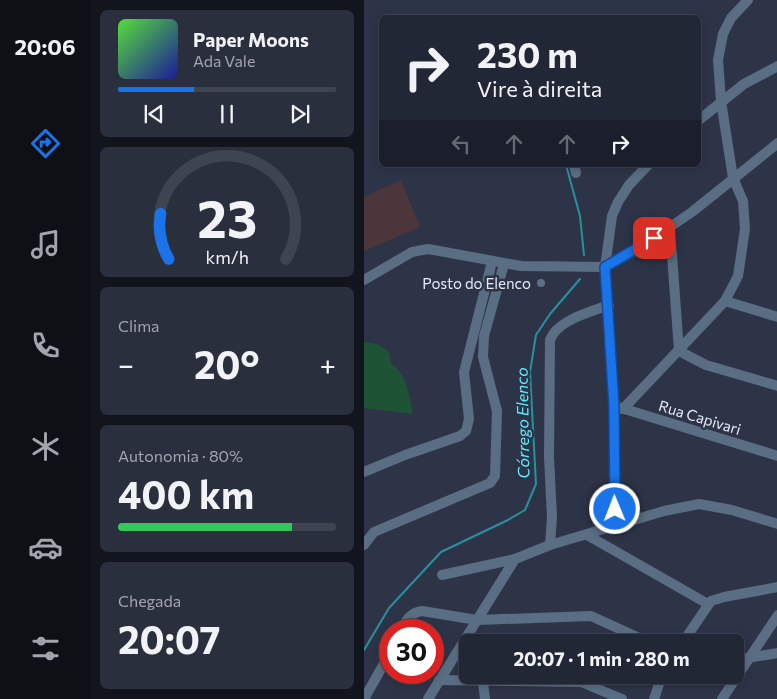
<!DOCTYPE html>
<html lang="pt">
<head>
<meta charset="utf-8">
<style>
  body { margin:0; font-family:Commissioner,sans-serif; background:#2a2f3e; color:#f1f3f6; height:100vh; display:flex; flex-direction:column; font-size:19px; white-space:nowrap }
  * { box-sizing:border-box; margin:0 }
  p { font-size:16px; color:#a2a5ad }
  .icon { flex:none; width:28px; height:28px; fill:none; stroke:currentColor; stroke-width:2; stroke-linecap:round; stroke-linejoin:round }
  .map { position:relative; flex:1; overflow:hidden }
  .details { display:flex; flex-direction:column; gap:10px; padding:10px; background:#13151e; width:274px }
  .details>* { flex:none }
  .hud { position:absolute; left:15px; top:15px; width:322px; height:152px; border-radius:8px; box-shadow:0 2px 8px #0003,0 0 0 1px #3f4451; background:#222736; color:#f1f3f6; overflow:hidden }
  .speed { position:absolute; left:15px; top:619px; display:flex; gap:10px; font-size:25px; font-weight:700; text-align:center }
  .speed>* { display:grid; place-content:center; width:65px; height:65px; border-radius:50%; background:#222736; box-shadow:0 2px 8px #0003,0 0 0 1px #3f4451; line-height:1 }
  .speed .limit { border:8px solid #d22; background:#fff; color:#111 }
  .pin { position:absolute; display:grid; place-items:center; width:42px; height:42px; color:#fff; margin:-21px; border-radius:10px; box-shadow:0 2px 8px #0006 }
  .me { position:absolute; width:55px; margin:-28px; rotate:359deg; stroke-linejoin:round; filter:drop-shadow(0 0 4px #0008) }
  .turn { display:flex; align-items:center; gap:18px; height:105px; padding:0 15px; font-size:22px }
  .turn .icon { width:65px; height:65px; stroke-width:2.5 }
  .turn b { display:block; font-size:35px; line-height:42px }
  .lanes { display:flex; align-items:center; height:48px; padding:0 15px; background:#0003; justify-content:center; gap:25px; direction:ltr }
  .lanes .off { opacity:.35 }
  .big { font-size:38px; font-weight:700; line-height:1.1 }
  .details .card { flex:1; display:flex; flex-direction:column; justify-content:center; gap:8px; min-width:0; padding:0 18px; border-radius:8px; background:#2a2f3e }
  .details .dial { align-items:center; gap:0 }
  .dial svg { height:130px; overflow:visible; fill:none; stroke:#3f4451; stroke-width:7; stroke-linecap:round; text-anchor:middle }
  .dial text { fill:#f1f3f6; stroke:none }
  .song { display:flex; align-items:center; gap:15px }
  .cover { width:60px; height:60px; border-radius:8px; background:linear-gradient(135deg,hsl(110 70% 55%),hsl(240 70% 35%)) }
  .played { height:5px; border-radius:2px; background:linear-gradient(90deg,#1a73e8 35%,#3f4451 35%) }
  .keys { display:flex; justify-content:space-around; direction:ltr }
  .heat { display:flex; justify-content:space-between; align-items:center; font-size:28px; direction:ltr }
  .charge { height:8px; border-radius:4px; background:linear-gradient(90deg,#34c759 80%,#3f4451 0) }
  .trip { position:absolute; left:95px; top:634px; width:285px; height:50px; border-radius:8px; background:#222736; box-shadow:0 2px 8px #0003,0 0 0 1px #3f4451; font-weight:700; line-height:50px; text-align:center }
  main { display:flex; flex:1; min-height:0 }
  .menu { display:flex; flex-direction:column; width:90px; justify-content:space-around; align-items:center; background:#0e1016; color:#a2a5ad }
  .menu .icon { width:35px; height:35px }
  .menu .active { color:#1a73e8 }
  .menu b { font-size:22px; color:#f1f3f6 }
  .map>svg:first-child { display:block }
</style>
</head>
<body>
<main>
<nav class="menu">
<b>20:06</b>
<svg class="icon active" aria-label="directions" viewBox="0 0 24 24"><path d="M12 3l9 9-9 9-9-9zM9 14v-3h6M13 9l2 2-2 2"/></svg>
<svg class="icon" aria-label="music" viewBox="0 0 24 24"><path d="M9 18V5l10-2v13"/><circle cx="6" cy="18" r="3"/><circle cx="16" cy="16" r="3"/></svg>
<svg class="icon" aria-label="phone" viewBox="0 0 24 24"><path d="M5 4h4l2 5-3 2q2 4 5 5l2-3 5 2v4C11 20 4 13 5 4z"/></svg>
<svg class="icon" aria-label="climate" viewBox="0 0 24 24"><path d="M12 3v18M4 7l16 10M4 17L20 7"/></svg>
<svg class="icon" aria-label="car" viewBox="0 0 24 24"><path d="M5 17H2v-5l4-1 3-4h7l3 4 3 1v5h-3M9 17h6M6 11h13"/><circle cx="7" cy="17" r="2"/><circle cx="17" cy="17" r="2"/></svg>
<svg class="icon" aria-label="filters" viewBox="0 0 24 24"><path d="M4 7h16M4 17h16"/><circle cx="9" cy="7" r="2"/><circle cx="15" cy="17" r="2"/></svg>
</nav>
<section class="details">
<div class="card">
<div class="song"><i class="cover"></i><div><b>Paper Moons</b><p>Ada Vale</p></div></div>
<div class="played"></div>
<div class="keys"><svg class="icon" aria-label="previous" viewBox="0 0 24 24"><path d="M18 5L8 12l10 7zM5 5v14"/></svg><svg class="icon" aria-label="pause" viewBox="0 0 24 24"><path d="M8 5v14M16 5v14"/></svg><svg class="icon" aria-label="next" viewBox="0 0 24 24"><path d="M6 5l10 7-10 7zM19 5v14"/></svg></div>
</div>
<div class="card dial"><svg viewBox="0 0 100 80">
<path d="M14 69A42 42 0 1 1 86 69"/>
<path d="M14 69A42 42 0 0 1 9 41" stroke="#1a73e8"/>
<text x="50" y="56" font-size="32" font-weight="700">23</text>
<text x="50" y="72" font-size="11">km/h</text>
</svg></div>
<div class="card"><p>Clima</p>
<div class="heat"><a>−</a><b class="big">20°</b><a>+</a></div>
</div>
<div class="card"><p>Autonomia · 80%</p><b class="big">400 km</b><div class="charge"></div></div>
<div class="card"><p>Chegada</p><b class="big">20:07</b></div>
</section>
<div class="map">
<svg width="414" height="699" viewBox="0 0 414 699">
  <rect width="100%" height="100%" fill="#2e3448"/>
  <path fill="#4a363b" d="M 37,180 L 56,227 L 0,251 L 0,197 Z"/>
  <path fill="#1e5435" d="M 0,342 L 13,344 L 25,352 L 27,364 C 43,373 45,396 49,414 L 0,408 Z"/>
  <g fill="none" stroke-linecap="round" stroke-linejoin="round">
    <g stroke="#29919c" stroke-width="2">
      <path d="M 202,165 L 216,216 L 220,255"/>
      <path d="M 0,650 L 25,608 L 77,552 L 144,520 L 161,510 L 172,484 L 166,372 L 172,335 L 186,314 L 216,279"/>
    </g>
    <g stroke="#5a6e83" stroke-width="10">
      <path d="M 335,120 L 380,84 L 414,66"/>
      <path d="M 210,165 L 212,173"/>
      <path d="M 306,228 L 315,351 L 342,365 L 414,386"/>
      <path d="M 0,280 L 48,252 L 64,249 L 157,266 L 241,267 L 274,249 L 328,212 L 414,143"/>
      <path d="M 361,301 L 414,317"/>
      <path d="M 254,407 L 414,456"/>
      <path d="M 259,409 L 361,301 L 374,276 L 381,229 L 379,201 L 369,178 L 357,101 L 354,60 L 359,34 L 367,18 L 384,0"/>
      <path d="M 0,472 L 41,455 L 96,436 L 102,431 L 105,419 L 100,372 L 128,262"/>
      <path d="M 252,526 L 250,406 L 241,267 L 248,216 L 254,202 L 265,185 L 284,165"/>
      <path d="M 223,535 L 344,604"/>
      <path d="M 0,545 L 10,532 L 126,483 L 131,476 L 133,411 L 119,357 L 120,336 L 140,264"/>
      <path d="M 186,545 L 188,517 L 185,457 L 186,340 C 193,320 227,312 245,305"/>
      <path d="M 78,575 L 151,559"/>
      <path d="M 37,630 C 42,620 46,613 58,611 L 113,620 L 227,616 L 284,642"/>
      <path d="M 319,642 L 347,601 L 360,597 L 414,587"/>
      <path d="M 383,658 L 414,653"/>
      <path d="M 75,680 L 217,682 L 258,699"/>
      <path d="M 119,682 L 121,699"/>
      <path d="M 0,699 L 26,653"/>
      <path d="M 64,699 L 151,559 L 186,545 L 300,511 L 335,504 L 368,510 L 414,524"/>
      <path d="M 290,699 L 298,675"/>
      <path d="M 358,699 L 414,615"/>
    </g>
  </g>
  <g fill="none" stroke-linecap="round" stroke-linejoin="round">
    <g stroke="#114b97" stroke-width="12">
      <path id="route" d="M 251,509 L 250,406 L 241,267 L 290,238"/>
    </g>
    <use href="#route" stroke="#1a73e8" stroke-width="9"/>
  </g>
  <circle fill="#5c6f8a" stroke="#2e3448" stroke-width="2" cx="177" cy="283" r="5"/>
  <g text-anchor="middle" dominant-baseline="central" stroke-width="5" stroke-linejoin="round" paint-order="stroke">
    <g font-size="15" fill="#e5e9f6" stroke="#2e3448" text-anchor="end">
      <text x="167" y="283">Posto do Elenco</text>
    </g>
    <g font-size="15" fill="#e5e9f6" stroke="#2e3448">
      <text transform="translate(336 417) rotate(17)">Rua Capivari</text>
    </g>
    <g font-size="16" font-style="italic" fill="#5eebfc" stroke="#2e3448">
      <text transform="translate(158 423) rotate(-91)">Córrego Elenco</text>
    </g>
  </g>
</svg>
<div class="speed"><div class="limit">30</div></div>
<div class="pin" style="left:290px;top:238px;background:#d93025"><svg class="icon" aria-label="arrive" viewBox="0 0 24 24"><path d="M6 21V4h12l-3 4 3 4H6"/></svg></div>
<svg class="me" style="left:251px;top:509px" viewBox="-20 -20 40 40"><circle r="17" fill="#1a73e8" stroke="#fff" stroke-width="3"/><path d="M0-11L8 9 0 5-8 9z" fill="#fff"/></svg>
<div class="trip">20:07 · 1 min · 280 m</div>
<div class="hud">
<div class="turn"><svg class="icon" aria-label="right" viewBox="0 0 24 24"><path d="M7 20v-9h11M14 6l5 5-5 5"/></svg><div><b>230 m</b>Vire à direita</div></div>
<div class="lanes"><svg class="icon off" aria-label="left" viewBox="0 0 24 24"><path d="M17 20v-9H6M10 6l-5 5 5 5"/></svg><svg class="icon off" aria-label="ahead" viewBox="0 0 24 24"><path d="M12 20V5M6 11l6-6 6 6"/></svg><svg class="icon off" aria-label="ahead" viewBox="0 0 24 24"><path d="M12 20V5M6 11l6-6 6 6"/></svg><svg class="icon" aria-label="right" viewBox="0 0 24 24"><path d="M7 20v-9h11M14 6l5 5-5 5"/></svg></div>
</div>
</div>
</main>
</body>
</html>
